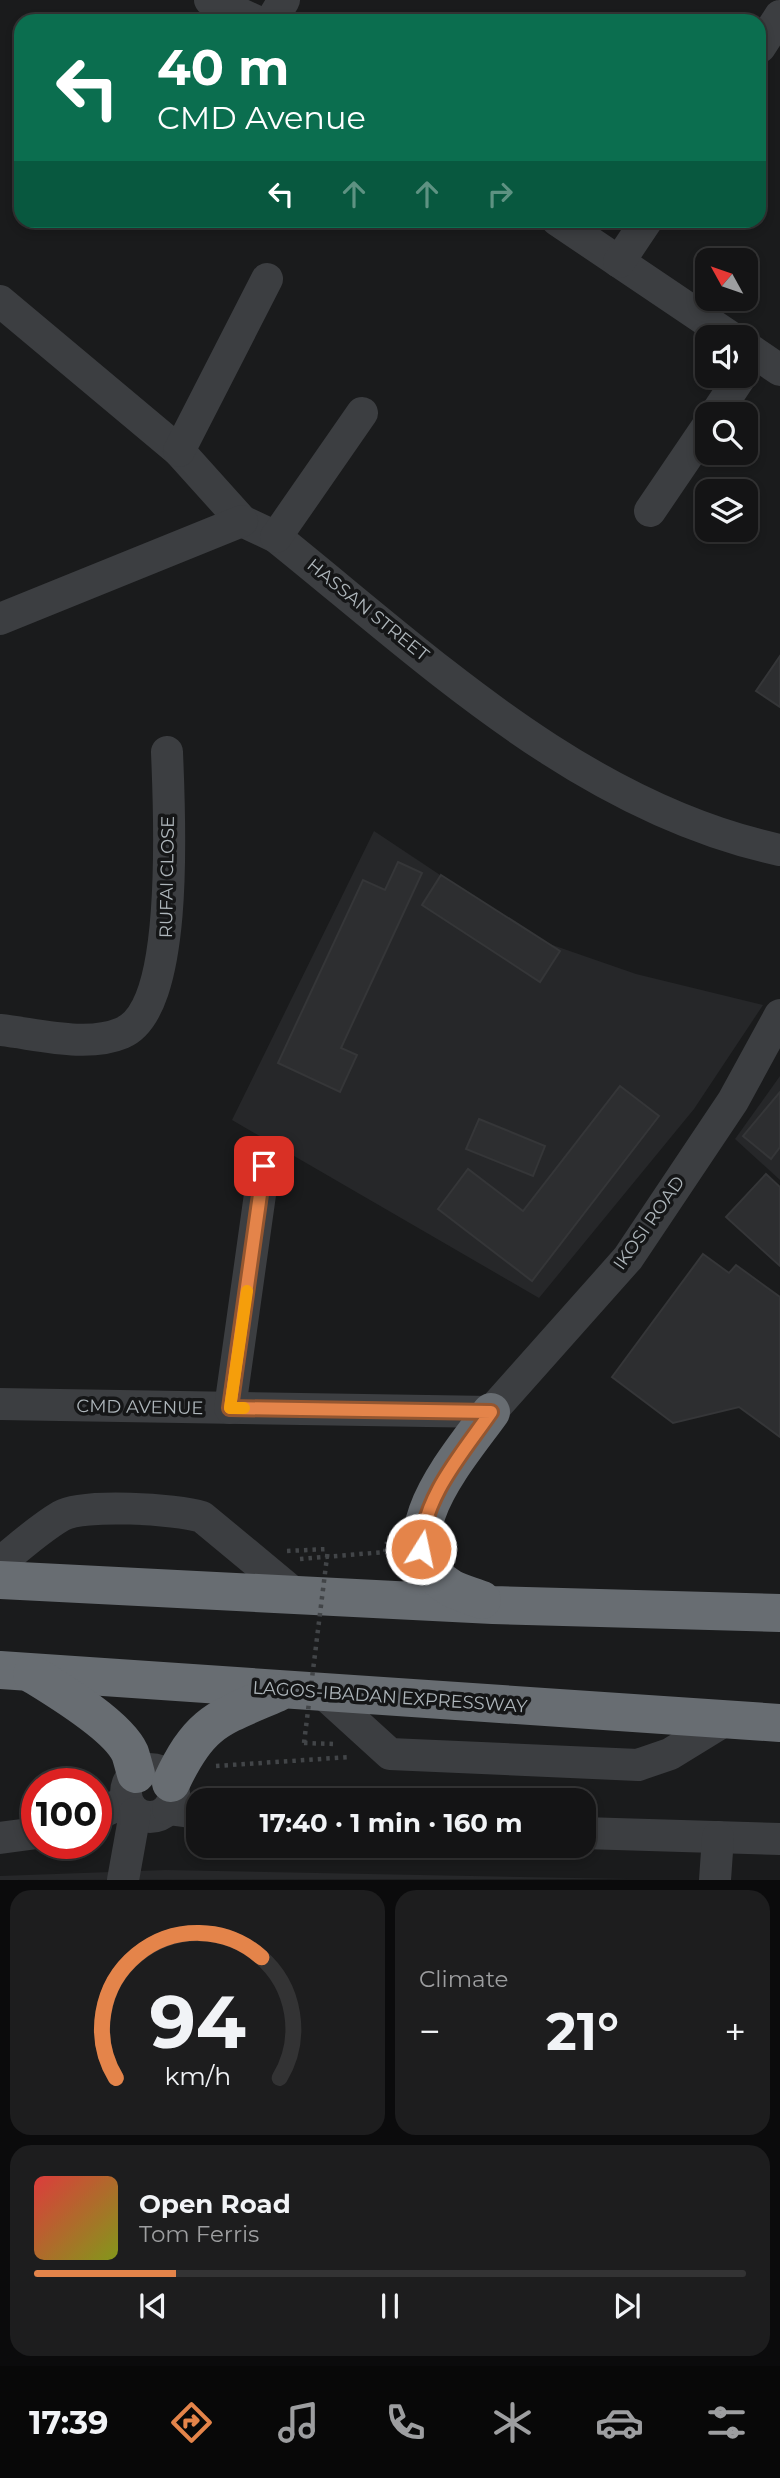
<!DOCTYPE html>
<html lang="en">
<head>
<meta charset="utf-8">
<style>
  body { margin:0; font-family:Montserrat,sans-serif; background:#1d1d1e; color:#f1f3f6; height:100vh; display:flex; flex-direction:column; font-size:26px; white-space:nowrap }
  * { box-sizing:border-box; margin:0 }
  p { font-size:23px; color:#9d9ea0 }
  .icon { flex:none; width:38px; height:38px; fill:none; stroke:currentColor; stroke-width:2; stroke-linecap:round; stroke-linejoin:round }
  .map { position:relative; height:1880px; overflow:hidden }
  .details { display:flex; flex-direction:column; gap:10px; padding:10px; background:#0b0b0c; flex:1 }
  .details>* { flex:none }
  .guide { position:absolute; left:14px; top:14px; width:752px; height:214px; border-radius:21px; box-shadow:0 4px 10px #0003,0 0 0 2px #333334; background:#0b6e4f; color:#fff; overflow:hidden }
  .needle { width:46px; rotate:310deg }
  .tools { position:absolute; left:695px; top:248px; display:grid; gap:14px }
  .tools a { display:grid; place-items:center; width:63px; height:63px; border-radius:14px; background:#141415; box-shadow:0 4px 10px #0003,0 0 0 2px #333334; font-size:35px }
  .speed { position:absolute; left:21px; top:1768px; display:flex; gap:14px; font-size:35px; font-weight:700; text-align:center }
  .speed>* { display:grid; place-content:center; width:91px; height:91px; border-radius:50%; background:#141415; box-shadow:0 4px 10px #0003,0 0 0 2px #333334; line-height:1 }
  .speed .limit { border:10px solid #d22; background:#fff; color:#111 }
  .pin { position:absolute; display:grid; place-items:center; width:60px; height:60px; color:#fff; margin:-30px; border-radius:14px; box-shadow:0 4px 10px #0006 }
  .me { position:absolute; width:77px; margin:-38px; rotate:10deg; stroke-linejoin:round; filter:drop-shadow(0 0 5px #0008) }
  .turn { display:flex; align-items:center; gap:24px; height:147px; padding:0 28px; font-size:32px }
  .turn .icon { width:91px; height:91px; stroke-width:2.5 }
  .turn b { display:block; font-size:49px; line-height:60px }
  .lanes { display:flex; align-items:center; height:66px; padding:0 28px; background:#0003; justify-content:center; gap:35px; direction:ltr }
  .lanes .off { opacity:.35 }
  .big { font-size:52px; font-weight:700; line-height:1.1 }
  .details .widget { flex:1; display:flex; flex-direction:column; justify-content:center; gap:10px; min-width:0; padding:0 24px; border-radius:21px; background:#1d1d1e }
  .details .dial { align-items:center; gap:0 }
  .dial svg { height:182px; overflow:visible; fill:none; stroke:#333334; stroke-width:7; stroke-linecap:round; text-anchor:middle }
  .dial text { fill:#f1f3f6; stroke:none }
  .song { display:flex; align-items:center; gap:21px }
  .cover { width:84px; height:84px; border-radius:10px; background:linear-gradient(135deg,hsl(0 70% 55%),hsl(70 70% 35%)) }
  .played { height:7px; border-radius:4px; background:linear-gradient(90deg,#e4844a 20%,#333334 20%) }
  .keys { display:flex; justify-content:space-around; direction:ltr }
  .heat { display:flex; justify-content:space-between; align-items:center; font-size:38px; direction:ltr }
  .details .tiles { flex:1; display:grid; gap:10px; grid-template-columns:1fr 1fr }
  .widget:last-child { grid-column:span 2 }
  .trip { position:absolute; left:186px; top:1788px; width:410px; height:70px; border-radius:21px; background:#141415; box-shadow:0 4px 10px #0003,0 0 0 2px #333334; font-weight:700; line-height:70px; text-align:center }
  .tab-bar { display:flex; height:112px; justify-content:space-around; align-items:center; background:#080808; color:#9d9ea0 }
  .tab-bar .icon { width:49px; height:49px }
  .tab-bar .on { color:#e4844a }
  .tab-bar b { font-size:32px; color:#f1f3f6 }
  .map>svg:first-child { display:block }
</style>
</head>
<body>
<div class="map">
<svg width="780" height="1880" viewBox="0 0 780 1880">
  <rect width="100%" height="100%" fill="#1a1b1c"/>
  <g fill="#262729">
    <path d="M 374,831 L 538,940 L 636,974 L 763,1005 L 694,1109 L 539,1298 L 232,1120 Z"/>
    <path d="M 780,1076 L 780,1180 L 735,1139 Z"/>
    <path d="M 166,1870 L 629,1879 L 0,1880 L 0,1876 Z"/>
  </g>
  <g fill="#2d2e30" stroke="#353638" stroke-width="2">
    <path d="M 780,656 L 780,707 L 756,691 Z"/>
    <path d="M 398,862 L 422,873 L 341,1048 L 357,1055 L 340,1092 L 278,1063 L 363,880 L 385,890 Z"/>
    <path d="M 441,875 L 560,951 L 540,982 L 422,905 Z"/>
    <path d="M 620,1086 L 659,1116 L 532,1281 L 438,1209 L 468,1169 L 523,1211 Z"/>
    <path d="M 780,1092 L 780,1147 L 771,1159 L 743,1136 Z"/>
    <path d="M 479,1119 L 545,1146 L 533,1176 L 466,1149 Z"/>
    <path d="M 766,1174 L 780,1187 L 780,1266 L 726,1217 Z"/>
    <path d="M 703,1254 L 729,1273 L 736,1265 L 780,1297 L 780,1437 L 739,1407 L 673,1423 L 612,1377 Z"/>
  </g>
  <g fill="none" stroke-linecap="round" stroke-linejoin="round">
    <g stroke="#424548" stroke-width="4.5" stroke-dasharray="3.5 5" stroke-linecap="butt">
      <path d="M 287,1551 L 328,1549"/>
      <path d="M 300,1559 L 385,1552 L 387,1542"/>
      <path d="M 304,1743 L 335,1744"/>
      <path d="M 216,1766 L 350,1757"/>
    </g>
    <g stroke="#3c3e41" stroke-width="32">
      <path d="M 210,0 L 256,21"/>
      <path d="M 271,21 L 284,0"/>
      <path d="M 760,47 L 780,16"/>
      <path d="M 557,220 L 732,338"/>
      <path d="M 619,262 L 647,220"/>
      <path d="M 0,301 L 179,451 L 242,521 L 276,537 C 429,660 583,808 780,850"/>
      <path d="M 746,347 L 780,370"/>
      <path d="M 715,415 L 741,376"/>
      <path d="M 179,451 L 267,279"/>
      <path d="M 650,511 L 707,427"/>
      <path d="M 276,537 L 362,413"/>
      <path d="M 0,619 L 242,521"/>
      <path d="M 0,1030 C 37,1034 87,1048 122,1033 C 181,1008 169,808 167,752"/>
      <path d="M 0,1404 L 491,1412 L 628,1258 L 733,1101 L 780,1015"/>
      <path d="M 230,1408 L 264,1166"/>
      <path d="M 0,1563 C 19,1547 39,1529 61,1516 C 83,1503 176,1509 202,1517 L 296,1595"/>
      <path d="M 323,1693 L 390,1754 L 638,1765 L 670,1754 L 727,1719"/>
      <circle cx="150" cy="1793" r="24"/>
      <path d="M 168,1809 L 198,1813"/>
      <path d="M 96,1815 L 127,1801"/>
      <path d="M 583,1833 L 780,1839"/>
      <path d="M 0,1838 L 37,1833"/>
      <path d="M 123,1880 L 135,1813"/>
      <path d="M 715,1880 L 718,1837"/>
    </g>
    <g stroke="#686d72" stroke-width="38">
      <path d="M 0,1580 L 493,1605 L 780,1613"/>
      <path d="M 482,1600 C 472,1596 460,1593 451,1588 C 379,1545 459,1457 491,1412"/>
      <path d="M 0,1670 L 780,1723"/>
      <path d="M 32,1674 C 58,1690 117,1725 130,1753 C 132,1759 134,1767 136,1774"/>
      <path d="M 171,1783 C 200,1721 217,1719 277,1693"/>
    </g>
    <path stroke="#424548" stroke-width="4.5" stroke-dasharray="3.5 5" stroke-linecap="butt" d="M 304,1743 L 328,1549"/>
  </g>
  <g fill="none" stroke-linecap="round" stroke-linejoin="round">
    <g stroke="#945630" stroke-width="18">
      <path id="route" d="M 264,1166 L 230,1408 L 491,1412 C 462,1454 423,1497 421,1549"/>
    </g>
    <use href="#route" stroke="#e4844a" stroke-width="12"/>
    <path stroke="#f59e0b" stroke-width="12" d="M 244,1408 L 230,1408 L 247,1291"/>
  </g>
  <g text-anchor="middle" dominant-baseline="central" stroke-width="7" stroke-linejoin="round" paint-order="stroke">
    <g font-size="18" fill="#aeb6bb" stroke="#151617">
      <text transform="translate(368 610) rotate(39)">HASSAN STREET</text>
      <text transform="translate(167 877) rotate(-89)">RUFAI CLOSE</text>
      <text transform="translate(649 1223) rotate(-55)">IKOSI ROAD</text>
      <text transform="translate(140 1407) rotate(1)">CMD AVENUE</text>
      <text transform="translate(390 1697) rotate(4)">LAGOS-IBADAN EXPRESSWAY</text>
    </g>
  </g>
</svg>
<div class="tools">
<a><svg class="needle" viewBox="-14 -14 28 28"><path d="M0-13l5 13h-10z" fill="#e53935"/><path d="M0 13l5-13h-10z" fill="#9d9ea0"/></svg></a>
<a><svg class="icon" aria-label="sound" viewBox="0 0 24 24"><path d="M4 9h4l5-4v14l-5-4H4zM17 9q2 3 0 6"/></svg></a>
<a><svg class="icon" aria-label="search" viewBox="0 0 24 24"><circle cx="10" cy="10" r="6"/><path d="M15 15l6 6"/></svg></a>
<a><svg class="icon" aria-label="layers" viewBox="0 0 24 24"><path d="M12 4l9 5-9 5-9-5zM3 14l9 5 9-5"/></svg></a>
</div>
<div class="speed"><div class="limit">100</div></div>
<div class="pin" style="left:264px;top:1166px;background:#d93025"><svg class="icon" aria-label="arrive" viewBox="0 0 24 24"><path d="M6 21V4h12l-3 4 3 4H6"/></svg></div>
<svg class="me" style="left:421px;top:1549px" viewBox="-20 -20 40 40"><circle r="17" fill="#e4844a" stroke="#fff" stroke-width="3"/><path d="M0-11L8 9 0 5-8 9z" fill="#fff"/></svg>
<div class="trip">17:40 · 1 min · 160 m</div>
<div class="guide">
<div class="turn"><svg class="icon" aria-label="left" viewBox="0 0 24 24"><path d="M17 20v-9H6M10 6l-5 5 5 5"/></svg><div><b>40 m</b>CMD Avenue</div></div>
<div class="lanes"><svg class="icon" aria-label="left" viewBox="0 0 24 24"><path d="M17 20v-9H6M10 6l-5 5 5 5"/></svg><svg class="icon off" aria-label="ahead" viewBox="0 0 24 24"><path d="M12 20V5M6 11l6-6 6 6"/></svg><svg class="icon off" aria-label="ahead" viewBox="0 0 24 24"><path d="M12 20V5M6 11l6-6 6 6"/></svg><svg class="icon off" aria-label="right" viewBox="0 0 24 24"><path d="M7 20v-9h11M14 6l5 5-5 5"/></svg></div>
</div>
</div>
<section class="details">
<div class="tiles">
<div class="widget dial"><svg viewBox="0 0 100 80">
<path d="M14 69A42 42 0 1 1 86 69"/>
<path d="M14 69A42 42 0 0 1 78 16" stroke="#e4844a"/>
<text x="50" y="56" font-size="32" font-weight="700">94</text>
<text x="50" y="72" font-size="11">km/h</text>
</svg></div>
<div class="widget"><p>Climate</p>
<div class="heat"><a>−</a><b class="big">21°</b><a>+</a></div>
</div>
<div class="widget">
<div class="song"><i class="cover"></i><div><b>Open Road</b><p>Tom Ferris</p></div></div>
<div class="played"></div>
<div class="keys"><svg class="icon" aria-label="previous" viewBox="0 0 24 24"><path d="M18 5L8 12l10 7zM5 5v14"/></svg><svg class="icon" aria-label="pause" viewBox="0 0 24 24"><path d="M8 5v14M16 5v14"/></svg><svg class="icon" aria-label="next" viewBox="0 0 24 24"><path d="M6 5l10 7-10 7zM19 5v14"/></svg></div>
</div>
</div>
</section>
<nav class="tab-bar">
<b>17:39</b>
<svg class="icon on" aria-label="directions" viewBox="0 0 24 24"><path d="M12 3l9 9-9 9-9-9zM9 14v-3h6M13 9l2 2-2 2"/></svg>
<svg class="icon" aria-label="music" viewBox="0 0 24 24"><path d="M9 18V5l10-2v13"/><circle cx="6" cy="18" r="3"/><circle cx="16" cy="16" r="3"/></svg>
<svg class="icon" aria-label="phone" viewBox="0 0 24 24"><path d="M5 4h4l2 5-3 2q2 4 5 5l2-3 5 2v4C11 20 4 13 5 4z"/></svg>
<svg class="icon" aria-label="climate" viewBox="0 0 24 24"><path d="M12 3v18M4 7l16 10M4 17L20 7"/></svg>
<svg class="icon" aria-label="car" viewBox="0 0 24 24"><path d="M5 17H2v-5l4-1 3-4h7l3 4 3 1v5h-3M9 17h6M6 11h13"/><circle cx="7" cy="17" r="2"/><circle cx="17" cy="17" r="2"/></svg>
<svg class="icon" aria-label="filters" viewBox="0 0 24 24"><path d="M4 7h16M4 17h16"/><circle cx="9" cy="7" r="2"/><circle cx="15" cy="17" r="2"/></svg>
</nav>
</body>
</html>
